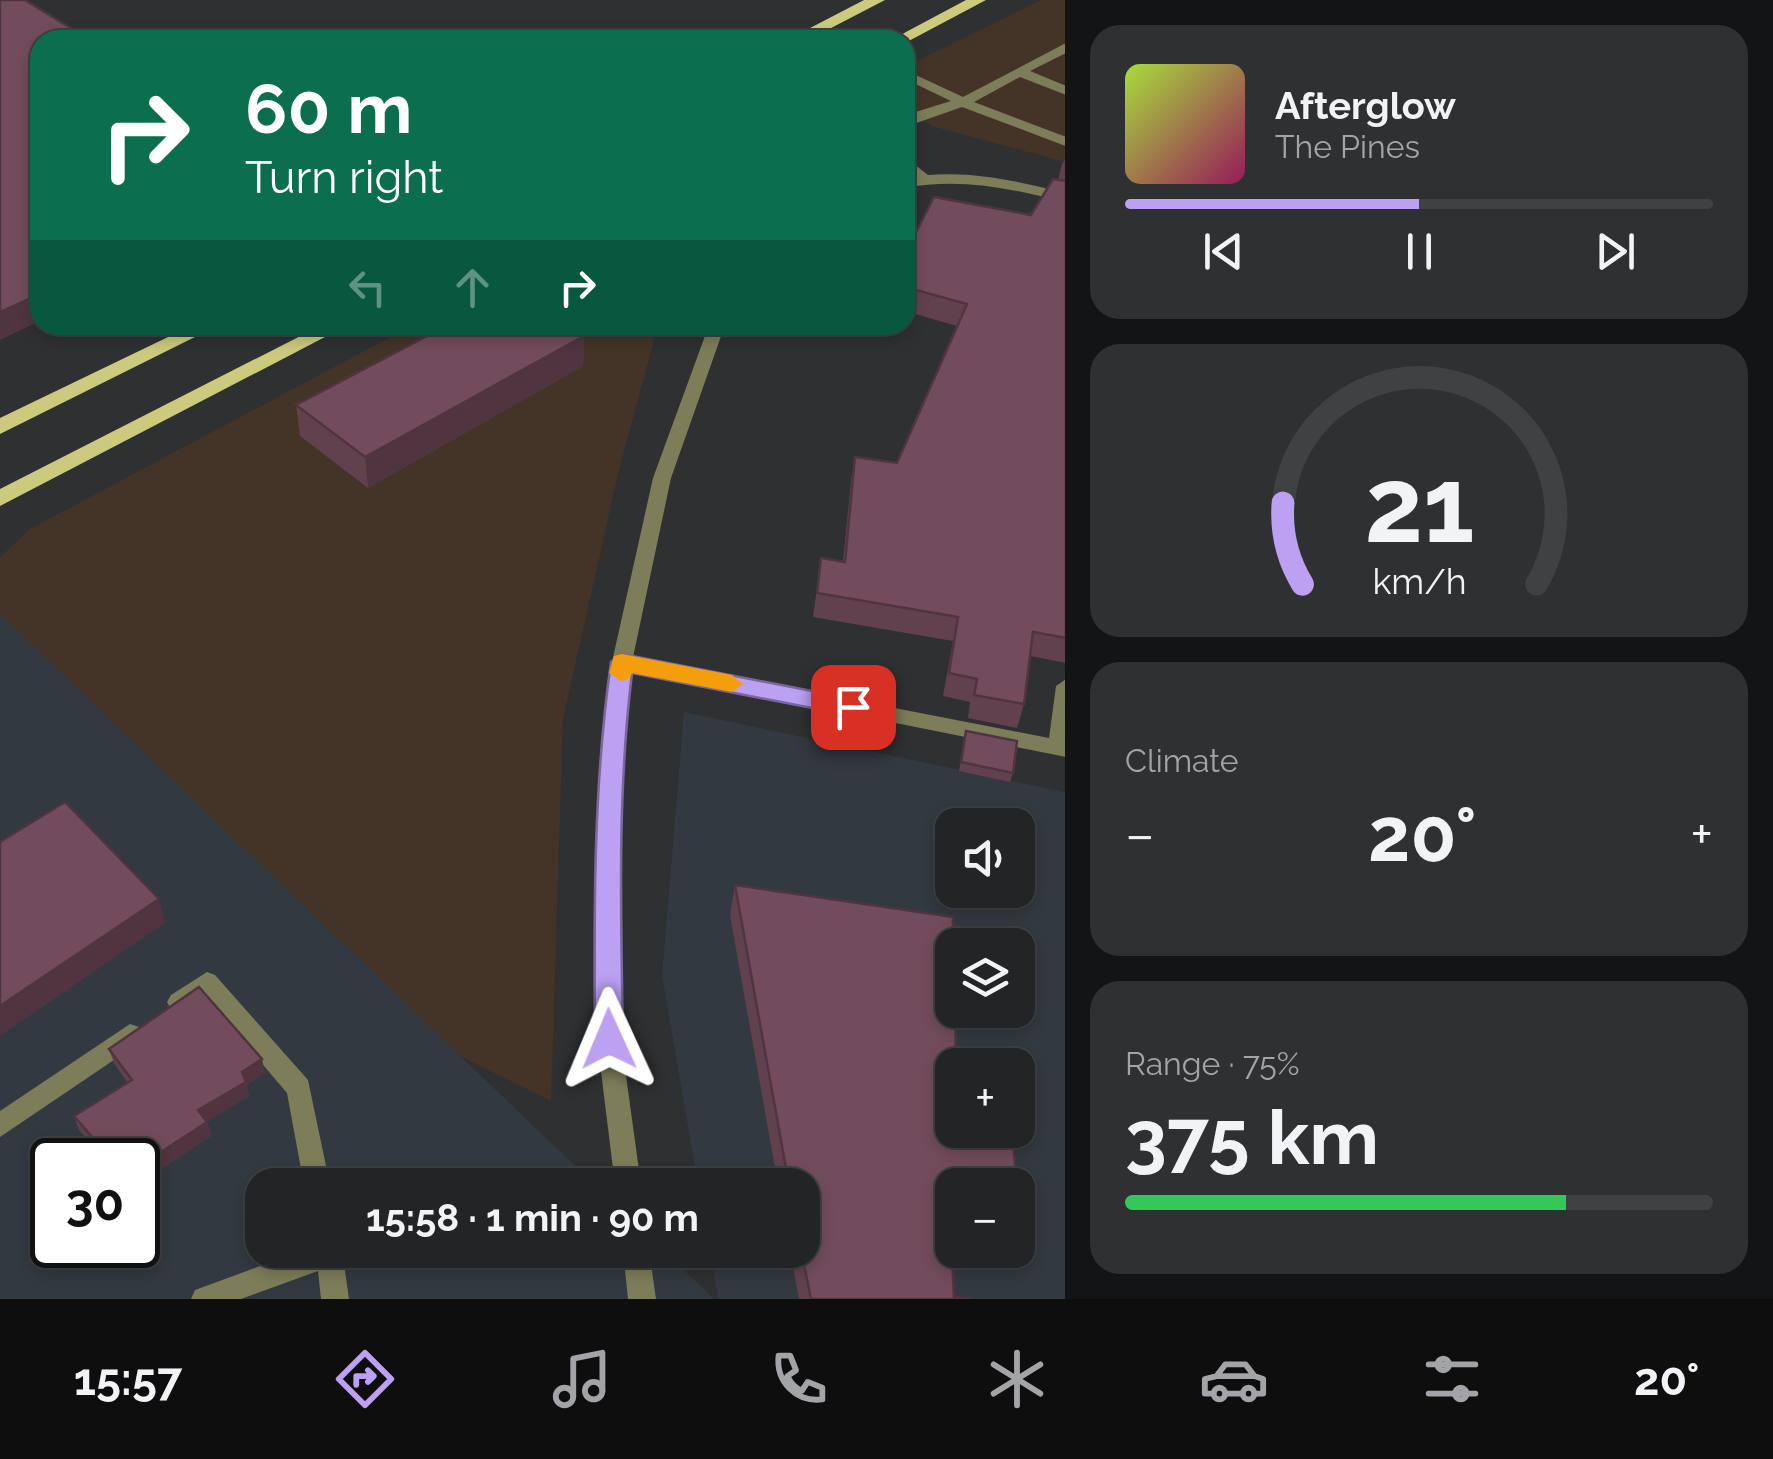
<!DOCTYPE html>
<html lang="en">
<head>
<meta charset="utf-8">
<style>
  body { margin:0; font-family:Raleway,sans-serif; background:#2e3032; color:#f1f3f6; height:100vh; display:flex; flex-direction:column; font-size:38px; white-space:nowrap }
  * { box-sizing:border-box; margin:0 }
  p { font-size:32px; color:#a2a4a7 }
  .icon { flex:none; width:55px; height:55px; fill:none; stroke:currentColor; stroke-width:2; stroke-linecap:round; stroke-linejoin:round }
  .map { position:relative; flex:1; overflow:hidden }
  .drawer { display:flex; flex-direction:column; gap:25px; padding:25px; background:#131415; width:708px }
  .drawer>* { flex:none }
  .banner { position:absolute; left:30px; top:30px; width:885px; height:305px; border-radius:30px; box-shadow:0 5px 15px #0003,0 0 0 2px #3f4143; background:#0b6e4f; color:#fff; overflow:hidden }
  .fabs { position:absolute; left:935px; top:808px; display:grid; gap:20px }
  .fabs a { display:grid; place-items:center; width:100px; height:100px; border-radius:20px; background:#222426; box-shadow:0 5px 15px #0003,0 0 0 2px #3f4143; font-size:50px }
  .speed { position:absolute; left:30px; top:1138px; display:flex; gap:20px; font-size:50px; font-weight:700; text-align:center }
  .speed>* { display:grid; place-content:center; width:130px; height:130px; border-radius:50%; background:#222426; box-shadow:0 5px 15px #0003,0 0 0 2px #3f4143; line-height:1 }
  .speed .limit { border:5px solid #111; border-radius:15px; background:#fff; color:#111 }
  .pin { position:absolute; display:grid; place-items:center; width:85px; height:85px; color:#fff; margin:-42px; border-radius:20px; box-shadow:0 5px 15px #0006 }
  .me { position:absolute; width:110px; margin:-55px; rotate:359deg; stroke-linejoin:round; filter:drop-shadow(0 0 8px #0008) }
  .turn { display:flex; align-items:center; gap:35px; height:210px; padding:0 50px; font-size:45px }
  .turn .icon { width:130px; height:130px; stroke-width:2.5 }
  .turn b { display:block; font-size:70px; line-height:85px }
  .lanes { display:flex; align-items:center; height:95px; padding:0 50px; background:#0003; justify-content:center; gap:50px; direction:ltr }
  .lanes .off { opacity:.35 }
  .big { font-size:75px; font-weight:700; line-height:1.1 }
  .drawer .card { flex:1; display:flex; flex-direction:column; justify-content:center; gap:15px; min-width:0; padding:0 35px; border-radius:30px; background:#2e3032 }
  .drawer .dial { align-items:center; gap:0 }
  .dial svg { height:260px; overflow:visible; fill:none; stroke:#3f4143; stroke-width:7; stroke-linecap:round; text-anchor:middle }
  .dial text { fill:#f1f3f6; stroke:none }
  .song { display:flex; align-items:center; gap:30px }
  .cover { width:120px; height:120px; border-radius:15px; background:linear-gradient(135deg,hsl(80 70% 55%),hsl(330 70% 35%)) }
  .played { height:10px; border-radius:5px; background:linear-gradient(90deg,#bca0f2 50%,#3f4143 50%) }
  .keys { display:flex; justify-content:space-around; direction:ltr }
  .heat { display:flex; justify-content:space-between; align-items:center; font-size:55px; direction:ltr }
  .charge { height:15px; border-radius:8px; background:linear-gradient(90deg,#34c759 75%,#3f4143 0) }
  .trip { position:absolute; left:245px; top:1168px; width:575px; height:100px; border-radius:30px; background:#222426; box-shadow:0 5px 15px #0003,0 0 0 2px #3f4143; font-weight:700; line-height:100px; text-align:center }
  .dock { display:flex; height:160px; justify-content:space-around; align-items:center; background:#0e0e0f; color:#a2a4a7 }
  .dock .icon { width:70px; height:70px }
  .dock .selected { color:#bca0f2 }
  .dock b { font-size:45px; color:#f1f3f6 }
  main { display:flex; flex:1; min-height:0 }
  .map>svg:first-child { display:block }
</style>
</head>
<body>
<main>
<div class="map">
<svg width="1066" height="1299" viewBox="0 0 1066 1299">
  <rect width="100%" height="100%" fill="#2e3032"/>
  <g fill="#433427">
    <path d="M 1041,0 L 1065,0 L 1065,162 L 931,126 L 905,101 L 905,67 Z"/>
    <path d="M 413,325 L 658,325 L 619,470 L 563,719 L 551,1101 L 374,1014 L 0,617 L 0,557 L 30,529 Z"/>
  </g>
  <g fill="#333940" fill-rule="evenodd">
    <path d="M 0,614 L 595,1185 L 262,1185 L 262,1250 L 663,1250 L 714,1299 L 0,1299 ZM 52,1160 L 138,1160 L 138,1245 L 52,1245 Z"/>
    <path d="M 684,712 L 1065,792 L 1065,1299 L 718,1299 L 710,1250 L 802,1250 L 802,1185 L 698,1185 L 662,975 ZM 952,825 L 1018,825 L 1018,890 L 952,890 ZM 952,945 L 1018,945 L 1018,1010 L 952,1010 ZM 952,1065 L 1018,1065 L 1018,1130 L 952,1130 ZM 952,1185 L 1018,1185 L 1018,1250 L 952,1250 Z"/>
  </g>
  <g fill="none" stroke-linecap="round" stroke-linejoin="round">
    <g fill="#7d7d59" fill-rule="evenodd">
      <path d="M 1066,43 L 1066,53 L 1030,71 L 1066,86 L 1066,95 L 1020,77 L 974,102 L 1066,137 L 1066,146 L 962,107 L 905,127 L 905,117 L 909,114 L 951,101 L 905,79 L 905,70 L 963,97 Z"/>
      <path d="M 905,157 L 928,175 C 976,171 1020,182 1066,193 L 1066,202 C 1011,189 961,177 905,188 L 905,180 L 914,178 L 905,169 Z"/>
      <path d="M 622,655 L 1049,738 L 1056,686 L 1066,679 L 1066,757 L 615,667 L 612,662 Z"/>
      <path d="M 207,972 L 215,975 L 308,1080 L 330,1185 L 304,1185 L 287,1093 L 205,997 C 194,1005 185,1014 171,1009 L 167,1002 L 171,995 Z"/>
      <path d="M 130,1024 L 139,1027 L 142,1035 L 139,1043 L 0,1137 L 0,1111 Z"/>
      <path d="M 304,1250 L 363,1250 L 359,1259 L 344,1264 L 349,1299 L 321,1299 L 318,1271 L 241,1299 L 191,1299 L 195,1290 Z"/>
    </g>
    <g fill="#7d7d59" fill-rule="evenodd">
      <path d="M 709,325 L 725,325 L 671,478 L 632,662 L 623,743 L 618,832 L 621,1039 L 641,1185 L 615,1185 L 597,1039 L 596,832 L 601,743 L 612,662 L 653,478 Z"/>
      <path d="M 623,1250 L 649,1250 L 656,1299 L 628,1299 Z"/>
    </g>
    <g fill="#cbca7d" fill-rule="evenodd">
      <path d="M 864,0 L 885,0 L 808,40 L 787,40 Z"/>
      <path d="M 966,0 L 986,0 L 905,43 L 905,40 L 891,40 Z"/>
      <path d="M 193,325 L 219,325 L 0,434 L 0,418 Z"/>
      <path d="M 322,325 L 348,325 L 0,506 L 0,489 Z"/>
    </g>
  </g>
  <g fill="#62414f">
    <path d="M 1066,158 L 1066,663 L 1030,656 L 1024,704 L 1017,728 L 968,718 L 970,702 L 943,696 L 953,641 L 813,617 L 821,558 L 843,561 L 851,481 L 855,457 L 897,463 L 957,326 L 905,311 L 905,254 L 1031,215 L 1058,180 L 1062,164 Z"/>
    <path d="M 584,336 L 583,366 L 368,488 L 300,436 L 296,405 Z"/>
    <path d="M 966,731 L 1013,773 L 1010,782 L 959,771 Z"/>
    <path d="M 735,885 L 952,1185 L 952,1220 L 950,1220 L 954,1297 L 972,1299 L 799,1299 L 790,1250 L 802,1250 L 802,1185 L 778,1185 L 730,915 Z"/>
    <path d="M 109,1049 L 265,1073 L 247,1085 L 249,1096 L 207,1121 L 211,1136 L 138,1184 L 138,1160 L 105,1160 L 79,1130 L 74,1116 L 127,1082 L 114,1063 Z"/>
  </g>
  <g fill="#503540">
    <path d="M 40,294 L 40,321 L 0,340 L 0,312 Z"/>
    <path d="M 584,336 L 583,366 L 368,488 L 365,457 Z"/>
    <path d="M 159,899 L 165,923 L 0,1036 L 0,1006 Z"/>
    <path d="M 262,1059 L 265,1073 L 247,1085 L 249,1096 L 202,1125 L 198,1110 L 242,1072 Z"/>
    <path d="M 207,1122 L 211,1136 L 138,1184 L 138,1167 Z"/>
  </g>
  <g fill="#724c5c" stroke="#503540" stroke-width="2.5">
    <path d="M 0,0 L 25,0 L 90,40 L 40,40 L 40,294 L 0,312 Z"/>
    <path d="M 1053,179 L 1066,181 L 1066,638 L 1033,632 L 1024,704 L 974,695 L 977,679 L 949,673 L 958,617 L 817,593 L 821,558 L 845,562 L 855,457 L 897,463 L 967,304 L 905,287 L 905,254 L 934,197 L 1031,215 Z"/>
    <path d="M 448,325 L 567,325 L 584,336 L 365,457 L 296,405 Z"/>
    <path d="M 966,731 L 1017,741 L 1013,773 L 961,762 Z"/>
    <path d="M 65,802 L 159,899 L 0,1006 L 0,842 Z"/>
    <path d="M 735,885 L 953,917 L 952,1010 L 955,1010 L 956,1059 L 974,1065 L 952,1065 L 952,1130 L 1012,1130 L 1017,1185 L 952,1185 L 952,1193 L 949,1193 L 954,1297 L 972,1299 L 811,1299 L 801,1250 L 802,1250 L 802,1185 L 789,1185 Z"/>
    <path d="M 199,987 L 262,1059 L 242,1072 L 246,1082 L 198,1110 L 207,1122 L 138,1167 L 138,1160 L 112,1160 L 74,1116 L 132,1080 L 109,1049 Z"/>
  </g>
  <path fill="#bca0f2" stroke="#7a689d" stroke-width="2.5" d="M 622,654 L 853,699 L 865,707 L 853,716 L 632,673 C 617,795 621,916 623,1039 L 619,1048 L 609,1051 L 599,1048 L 595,1039 C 594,912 593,788 611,662 Z"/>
  <path fill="#f59e0b" d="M 622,654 L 732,675 L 743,684 L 732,692 L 632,673 L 629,679 L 621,681 L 609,673 L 614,656 Z"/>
</svg>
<div class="fabs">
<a><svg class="icon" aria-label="sound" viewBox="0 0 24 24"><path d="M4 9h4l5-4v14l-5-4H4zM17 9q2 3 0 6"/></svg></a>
<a><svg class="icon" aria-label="layers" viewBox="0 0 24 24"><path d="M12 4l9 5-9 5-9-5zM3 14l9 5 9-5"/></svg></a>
<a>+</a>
<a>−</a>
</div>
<div class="speed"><div class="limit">30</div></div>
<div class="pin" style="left:853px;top:707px;background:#d93025"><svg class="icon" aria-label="arrive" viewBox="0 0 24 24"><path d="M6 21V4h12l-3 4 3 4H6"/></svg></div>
<svg class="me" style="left:609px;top:1039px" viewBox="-20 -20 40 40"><path d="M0-17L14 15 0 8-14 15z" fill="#bca0f2" stroke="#fff" stroke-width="4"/></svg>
<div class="trip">15:58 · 1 min · 90 m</div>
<div class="banner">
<div class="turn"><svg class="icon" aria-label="right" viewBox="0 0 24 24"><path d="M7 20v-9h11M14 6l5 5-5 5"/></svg><div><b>60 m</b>Turn right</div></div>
<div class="lanes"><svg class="icon off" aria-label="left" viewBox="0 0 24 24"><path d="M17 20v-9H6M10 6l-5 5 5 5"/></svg><svg class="icon off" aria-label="ahead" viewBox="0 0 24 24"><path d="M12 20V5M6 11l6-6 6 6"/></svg><svg class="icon" aria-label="right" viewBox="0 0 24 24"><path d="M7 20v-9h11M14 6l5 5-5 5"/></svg></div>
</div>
</div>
<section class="drawer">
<div class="card">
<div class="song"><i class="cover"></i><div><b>Afterglow</b><p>The Pines</p></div></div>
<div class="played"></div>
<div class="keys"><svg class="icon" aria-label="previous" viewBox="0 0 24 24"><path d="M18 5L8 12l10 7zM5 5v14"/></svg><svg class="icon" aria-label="pause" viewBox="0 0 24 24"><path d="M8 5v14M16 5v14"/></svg><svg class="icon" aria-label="next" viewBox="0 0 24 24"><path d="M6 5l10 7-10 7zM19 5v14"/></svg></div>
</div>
<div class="card dial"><svg viewBox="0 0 100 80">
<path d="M14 69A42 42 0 1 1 86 69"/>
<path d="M14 69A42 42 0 0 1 8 44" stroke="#bca0f2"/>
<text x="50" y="56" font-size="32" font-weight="700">21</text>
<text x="50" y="72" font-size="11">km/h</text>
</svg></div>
<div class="card"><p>Climate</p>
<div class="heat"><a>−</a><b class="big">20°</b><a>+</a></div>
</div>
<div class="card"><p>Range · 75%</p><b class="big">375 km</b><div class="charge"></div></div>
</section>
</main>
<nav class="dock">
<b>15:57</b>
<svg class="icon selected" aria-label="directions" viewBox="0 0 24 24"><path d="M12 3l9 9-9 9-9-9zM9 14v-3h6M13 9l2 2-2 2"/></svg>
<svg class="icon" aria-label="music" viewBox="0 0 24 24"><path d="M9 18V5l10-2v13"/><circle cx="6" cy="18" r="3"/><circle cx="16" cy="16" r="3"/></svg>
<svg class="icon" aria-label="phone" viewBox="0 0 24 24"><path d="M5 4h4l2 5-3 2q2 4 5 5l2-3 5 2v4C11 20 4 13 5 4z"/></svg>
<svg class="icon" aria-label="climate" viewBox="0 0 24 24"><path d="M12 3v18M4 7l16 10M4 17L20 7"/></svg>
<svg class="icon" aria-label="car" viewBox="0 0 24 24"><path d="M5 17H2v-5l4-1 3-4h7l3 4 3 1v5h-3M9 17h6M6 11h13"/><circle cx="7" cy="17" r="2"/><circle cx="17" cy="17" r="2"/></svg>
<svg class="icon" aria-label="filters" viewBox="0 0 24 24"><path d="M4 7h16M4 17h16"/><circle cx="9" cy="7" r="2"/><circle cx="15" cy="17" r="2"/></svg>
<b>20°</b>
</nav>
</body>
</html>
